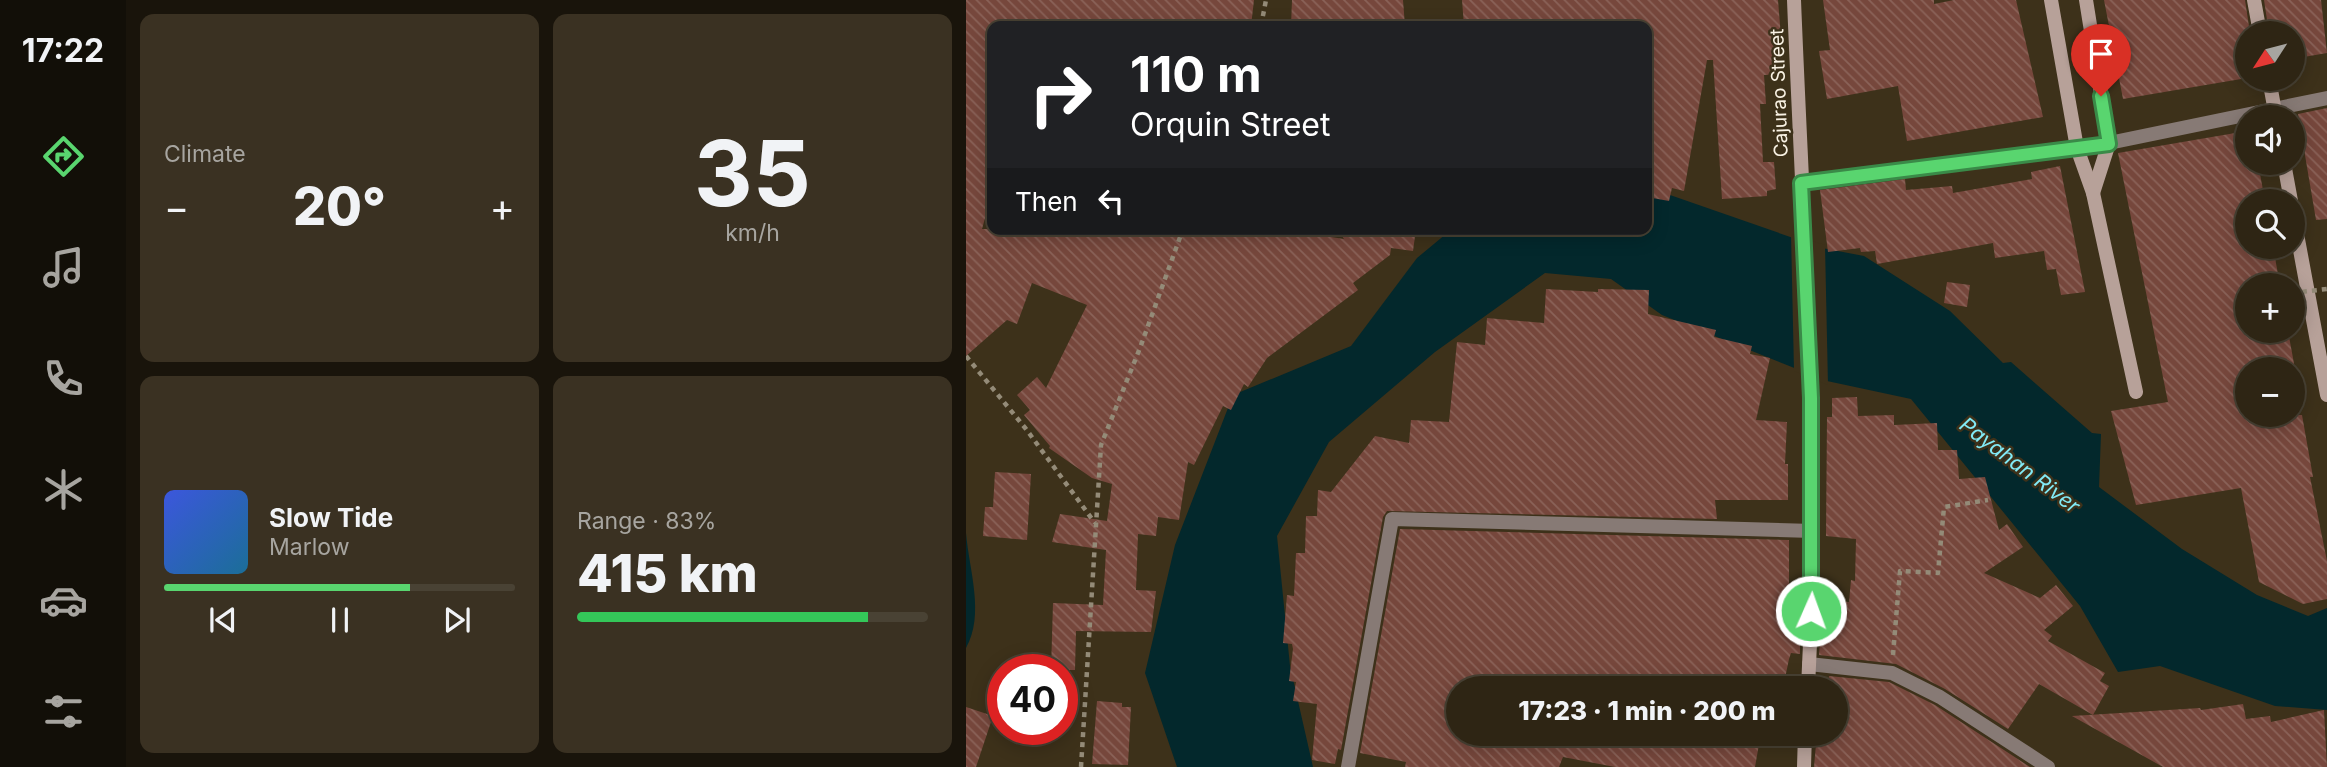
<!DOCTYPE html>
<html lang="en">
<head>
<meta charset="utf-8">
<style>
  body { margin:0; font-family:Inter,sans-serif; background:#3a3122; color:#f1f3f6; height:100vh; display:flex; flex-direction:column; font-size:26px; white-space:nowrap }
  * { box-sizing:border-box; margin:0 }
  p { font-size:23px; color:#a7a5a0 }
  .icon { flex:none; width:38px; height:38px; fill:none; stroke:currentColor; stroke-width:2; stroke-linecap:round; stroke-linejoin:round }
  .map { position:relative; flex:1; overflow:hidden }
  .drawer { display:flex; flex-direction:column; gap:14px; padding:14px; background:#19140b; width:840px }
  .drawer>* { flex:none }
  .guide { position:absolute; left:21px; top:21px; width:665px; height:214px; border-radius:14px; box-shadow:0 4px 18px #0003,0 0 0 2px #494234; background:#202124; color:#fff; overflow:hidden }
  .needle { width:46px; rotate:234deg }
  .buttons { position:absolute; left:1269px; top:21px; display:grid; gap:14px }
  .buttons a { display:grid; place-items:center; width:70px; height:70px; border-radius:50%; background:#2e2514; box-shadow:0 4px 18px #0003,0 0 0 2px #494234; font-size:35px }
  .speed { position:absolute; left:21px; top:654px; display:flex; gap:14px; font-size:35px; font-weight:700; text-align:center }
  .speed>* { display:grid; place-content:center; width:91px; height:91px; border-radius:50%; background:#2e2514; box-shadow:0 4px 18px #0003,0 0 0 2px #494234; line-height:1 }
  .speed .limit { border:10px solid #d22; background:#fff; color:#111 }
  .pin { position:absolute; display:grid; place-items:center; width:60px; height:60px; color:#fff; margin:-72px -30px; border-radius:50% 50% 50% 0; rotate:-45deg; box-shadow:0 0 7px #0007 }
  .pin .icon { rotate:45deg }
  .me { position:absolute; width:77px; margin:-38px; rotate:2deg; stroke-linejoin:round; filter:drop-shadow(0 0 5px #0008) }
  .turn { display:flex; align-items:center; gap:24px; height:147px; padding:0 28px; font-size:32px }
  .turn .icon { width:91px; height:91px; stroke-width:2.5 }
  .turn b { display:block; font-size:49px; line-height:60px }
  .then { display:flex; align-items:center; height:66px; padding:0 28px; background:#0003; gap:14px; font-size:26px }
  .big { font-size:52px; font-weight:800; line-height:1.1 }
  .drawer .widget { flex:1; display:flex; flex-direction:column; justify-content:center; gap:10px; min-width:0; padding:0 24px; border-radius:14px; background:#3a3122 }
  .drawer .dial { align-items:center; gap:0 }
  .dial b { font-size:91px; line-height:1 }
  .song { display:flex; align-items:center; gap:21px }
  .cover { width:84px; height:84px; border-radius:10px; background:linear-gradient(135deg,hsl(230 70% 55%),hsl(200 70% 35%)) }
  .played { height:7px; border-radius:4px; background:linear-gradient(90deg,#59d56f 70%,#494234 70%) }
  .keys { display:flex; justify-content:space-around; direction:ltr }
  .heat { display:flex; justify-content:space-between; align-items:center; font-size:38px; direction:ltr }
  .charge { height:10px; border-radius:5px; background:linear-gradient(90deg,#34c759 83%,#494234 0) }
  .drawer .tiles { flex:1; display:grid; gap:14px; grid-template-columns:repeat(2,1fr) }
  .trip { position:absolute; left:480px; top:676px; width:402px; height:70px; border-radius:35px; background:#2e2514; box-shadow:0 4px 18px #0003,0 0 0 2px #494234; font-weight:800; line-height:70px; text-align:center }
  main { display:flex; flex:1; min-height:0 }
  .dock { display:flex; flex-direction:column; width:126px; justify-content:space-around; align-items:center; background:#120f08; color:#a7a5a0 }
  .dock .icon { width:49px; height:49px }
  .dock .current { color:#59d56f }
  .dock b { font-size:32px; color:#f1f3f6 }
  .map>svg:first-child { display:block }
</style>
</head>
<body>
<main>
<nav class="dock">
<b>17:22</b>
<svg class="icon current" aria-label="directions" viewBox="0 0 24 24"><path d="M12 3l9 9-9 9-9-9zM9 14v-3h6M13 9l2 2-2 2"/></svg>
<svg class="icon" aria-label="music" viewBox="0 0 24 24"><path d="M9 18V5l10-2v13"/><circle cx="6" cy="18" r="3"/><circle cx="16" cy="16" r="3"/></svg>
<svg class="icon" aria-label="phone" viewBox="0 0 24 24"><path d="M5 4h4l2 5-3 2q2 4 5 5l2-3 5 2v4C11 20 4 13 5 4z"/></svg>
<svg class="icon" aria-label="climate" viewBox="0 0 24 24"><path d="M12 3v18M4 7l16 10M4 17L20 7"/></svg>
<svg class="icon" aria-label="car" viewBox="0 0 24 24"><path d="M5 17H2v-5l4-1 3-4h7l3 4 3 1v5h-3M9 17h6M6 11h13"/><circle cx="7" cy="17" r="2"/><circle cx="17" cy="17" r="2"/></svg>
<svg class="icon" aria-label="filters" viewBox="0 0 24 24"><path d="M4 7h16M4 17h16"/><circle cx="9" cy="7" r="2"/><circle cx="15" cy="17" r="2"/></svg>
</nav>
<section class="drawer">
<div class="tiles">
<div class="widget"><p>Climate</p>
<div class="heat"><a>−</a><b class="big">20°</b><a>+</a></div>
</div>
<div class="widget dial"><b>35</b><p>km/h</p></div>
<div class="widget">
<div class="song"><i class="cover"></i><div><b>Slow Tide</b><p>Marlow</p></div></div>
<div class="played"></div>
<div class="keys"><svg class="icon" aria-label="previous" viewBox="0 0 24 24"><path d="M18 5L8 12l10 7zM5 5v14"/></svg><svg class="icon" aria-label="pause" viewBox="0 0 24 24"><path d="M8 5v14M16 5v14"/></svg><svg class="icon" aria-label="next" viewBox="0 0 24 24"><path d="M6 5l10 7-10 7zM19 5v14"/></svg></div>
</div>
<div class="widget"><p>Range · 83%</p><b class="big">415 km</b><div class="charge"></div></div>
</div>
</section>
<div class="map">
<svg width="1361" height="767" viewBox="0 0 1361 767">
  <defs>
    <pattern id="building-back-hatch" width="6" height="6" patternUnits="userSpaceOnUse" patternTransform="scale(1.75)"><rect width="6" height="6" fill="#76473c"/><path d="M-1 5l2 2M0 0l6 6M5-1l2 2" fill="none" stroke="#8a6258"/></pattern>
  </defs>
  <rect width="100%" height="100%" fill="#3d311a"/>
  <g fill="#03282c">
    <path d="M 681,187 L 856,248 L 898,256 L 984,311 L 1037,363 L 1045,362 L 1126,433 L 1135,434 L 1133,487 L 1216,549 L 1291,595 L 1342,616 L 1361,608 L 1361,710 L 1309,706 L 1194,666 L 1152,672 L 1114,606 L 945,399 L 861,381 L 696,315 L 645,279 L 579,273 L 469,352 L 363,442 L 311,536 L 324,666 L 347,767 L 211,767 L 179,673 L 209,545 L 267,395 L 385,346 L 451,258 L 486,229 L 681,229 Z"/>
    <path d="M 0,533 C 3,570 19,614 0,648 Z"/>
  </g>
  <path fill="#3d311a" d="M 825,234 L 859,245 L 862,385 L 828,371 Z"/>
  <g fill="url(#building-back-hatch)">
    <path d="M 0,0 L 288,0 L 285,26 L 201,26 L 113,20 L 112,26 L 26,26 L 26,193 L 16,229 L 314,229 L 378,239 L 371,229 L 450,229 L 447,251 L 425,248 L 424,255 L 387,283 L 392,290 L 301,358 L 282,387 L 278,384 L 265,410 L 257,406 L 228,465 L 222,462 L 213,520 L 192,517 L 190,536 L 172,534 L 170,590 L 190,591 L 185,632 L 110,631 L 109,670 L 85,670 L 87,603 L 137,605 L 140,550 L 86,542 L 94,514 L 141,521 L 146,484 L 126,478 L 83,448 L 84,446 L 58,415 L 64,410 L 51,395 L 71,377 L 80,388 L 121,305 L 66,283 L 51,324 L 41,320 L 0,356 Z"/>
    <path d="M 326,0 L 437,0 L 439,26 L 325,26 Z"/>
    <path d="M 496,0 L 812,0 L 818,74 L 798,75 L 800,104 L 794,104 L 797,162 L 808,162 L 810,189 L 801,191 L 801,196 L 756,199 L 747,60 L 741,60 L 718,191 L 706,188 L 703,201 L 681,197 L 681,26 L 568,26 L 567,19 L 498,26 Z"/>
    <path d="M 857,0 L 968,0 L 968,4 L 988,0 L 1050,0 L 1077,117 L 941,141 L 932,86 L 861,99 L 853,51 L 864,50 Z"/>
    <path d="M 1138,0 L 1279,0 L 1284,33 L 1277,33 L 1281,78 L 1157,99 Z"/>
    <path d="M 1298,0 L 1355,0 L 1361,53 L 1326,59 L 1326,33 L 1303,33 Z"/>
    <path d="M 1361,108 L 1361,219 L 1350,220 L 1332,114 Z"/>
    <path d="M 1281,131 L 1281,163 L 1292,163 L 1299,201 L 1281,201 L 1281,247 L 1307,247 L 1314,285 L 1281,285 L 1281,331 L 1322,331 L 1329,369 L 1281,369 L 1281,415 L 1336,415 L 1347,477 L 1344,477 L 1361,561 L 1361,599 L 1337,604 L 1293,582 L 1275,488 L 1170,505 L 1145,411 L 1202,402 L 1152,153 Z"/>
    <path d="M 1094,166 L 1119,292 L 1095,295 L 1090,269 L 1081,270 L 1078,251 L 1029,258 L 1027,243 L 911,264 L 909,251 L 895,252 L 894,248 L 862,252 L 854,190 L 939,179 L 940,190 L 986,186 L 987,193 L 1066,179 L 1065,172 Z"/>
    <path d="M 981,282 L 1004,285 L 1001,307 L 978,303 Z"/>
    <path d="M 580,289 L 632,292 L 632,289 L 683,290 L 682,314 L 750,330 L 748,337 L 786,346 L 784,354 L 804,358 L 790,420 L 821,422 L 819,464 L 822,464 L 822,500 L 749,500 L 751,519 L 421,511 L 417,517 L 375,750 L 372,749 L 369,764 L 346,760 L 351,704 L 327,701 L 330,682 L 323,681 L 327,649 L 326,644 L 317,643 L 321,595 L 328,596 L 330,553 L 339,553 L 340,516 L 351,516 L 352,490 L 365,492 L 409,436 L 443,443 L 445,420 L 483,422 L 491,342 L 519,345 L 521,318 L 578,323 Z"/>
    <path d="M 891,397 L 892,416 L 928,415 L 928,425 L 971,423 L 972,450 L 991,450 L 993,479 L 1019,477 L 1033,530 L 1041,524 L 1057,547 L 1018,573 L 1074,598 L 1090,585 L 1107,606 L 1078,630 L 1086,636 L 1082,641 L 1139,673 L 1134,681 L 1143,686 L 1127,715 L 1073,684 L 1042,729 L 979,689 L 930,664 L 853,655 L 857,600 L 883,602 L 885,580 L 889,581 L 890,539 L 860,536 L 861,417 L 866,417 L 866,398 Z"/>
    <path d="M 29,472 L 65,474 L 61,540 L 17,536 L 19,507 L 27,507 Z"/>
    <path d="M 434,529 L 823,540 L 823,612 L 831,612 L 834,641 L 834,654 L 825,653 L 823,659 L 817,688 L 492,688 L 492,733 L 542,738 L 543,733 L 587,733 L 653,747 L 655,733 L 795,733 L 789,767 L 649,767 L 597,757 L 593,767 L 439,767 L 440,762 L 394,753 Z"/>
    <path d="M 863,676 L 923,682 L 969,705 L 1064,767 L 848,767 L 851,733 L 870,733 L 870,688 L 862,688 Z"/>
    <path d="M 131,701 L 156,703 L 156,707 L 165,707 L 162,765 L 126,764 Z"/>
    <path d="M 1277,704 L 1280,719 L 1304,716 L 1305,722 L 1358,710 L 1361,767 L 1197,767 L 1106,716 L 1234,708 L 1235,710 Z"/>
    <path d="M 0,707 L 27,716 L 10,767 L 0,767 Z"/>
  </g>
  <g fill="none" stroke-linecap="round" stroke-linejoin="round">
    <g stroke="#948b78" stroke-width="4.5" stroke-dasharray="5 5" stroke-linecap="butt">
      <path d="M 295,26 L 300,0"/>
      <path d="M 0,356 L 60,429 L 129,523"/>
      <path d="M 927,655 L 934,571 L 972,573 L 978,507 L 1022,500"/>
      <path d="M 115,767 L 135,445 L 174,348 L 217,229"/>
    </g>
    <path stroke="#877a75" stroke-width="14" d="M 843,664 L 926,673 L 974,697 L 1082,767"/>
    <g stroke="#877a75" stroke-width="14">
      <path d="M 835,183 L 1143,143 L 1361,98"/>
      <path d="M 382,767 L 426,519 L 847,531"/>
    </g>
    <g stroke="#b7a199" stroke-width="14">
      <path d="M 828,0 C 837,229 854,459 842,688"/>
      <path d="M 1085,0 L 1111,148 L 1127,193 L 1170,392"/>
      <path d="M 1120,0 L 1143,143 L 1127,193"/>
      <path d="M 1288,0 L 1294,33"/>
      <path d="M 1303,79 L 1310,117"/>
      <path d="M 1318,163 L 1325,201"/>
      <path d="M 1326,207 L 1361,395"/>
      <path d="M 838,767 L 839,733"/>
    </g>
    <path stroke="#948b78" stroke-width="4.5" stroke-dasharray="5 5" stroke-linecap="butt" d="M 1326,293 L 1361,289"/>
  </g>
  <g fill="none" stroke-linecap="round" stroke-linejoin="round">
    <g stroke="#3a8a48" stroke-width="18">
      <path id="route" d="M 845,611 L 845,398 L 835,183 L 1143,144 L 1135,96"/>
    </g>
    <use href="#route" stroke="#59d56f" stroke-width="12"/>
  </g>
  <g text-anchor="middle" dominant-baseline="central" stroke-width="5" stroke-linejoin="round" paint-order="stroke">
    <g font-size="19" fill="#f9f2e4" stroke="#3d311a">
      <text transform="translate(813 93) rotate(-92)">Cajurao Street</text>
    </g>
    <g font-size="21" font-style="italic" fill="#82eaf5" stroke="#3d311a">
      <text transform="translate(1054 465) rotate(37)">Payahan River</text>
    </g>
  </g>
</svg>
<div class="buttons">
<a><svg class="needle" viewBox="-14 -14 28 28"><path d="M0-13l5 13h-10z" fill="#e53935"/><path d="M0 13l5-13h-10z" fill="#a7a5a0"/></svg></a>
<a><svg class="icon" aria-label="sound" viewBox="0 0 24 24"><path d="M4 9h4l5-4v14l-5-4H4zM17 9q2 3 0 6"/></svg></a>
<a><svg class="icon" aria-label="search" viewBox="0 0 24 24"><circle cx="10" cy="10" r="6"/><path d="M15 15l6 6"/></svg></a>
<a>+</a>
<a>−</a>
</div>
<div class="speed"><div class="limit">40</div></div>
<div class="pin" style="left:1135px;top:96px;background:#d93025"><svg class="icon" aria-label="arrive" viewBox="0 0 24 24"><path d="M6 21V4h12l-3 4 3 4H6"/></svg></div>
<svg class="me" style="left:845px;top:611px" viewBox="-20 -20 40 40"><circle r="17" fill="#59d56f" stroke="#fff" stroke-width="3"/><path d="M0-11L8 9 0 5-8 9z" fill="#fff"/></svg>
<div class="trip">17:23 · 1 min · 200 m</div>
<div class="guide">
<div class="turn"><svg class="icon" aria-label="right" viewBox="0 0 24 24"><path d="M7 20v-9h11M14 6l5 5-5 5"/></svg><div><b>110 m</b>Orquin Street</div></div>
<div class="then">Then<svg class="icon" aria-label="left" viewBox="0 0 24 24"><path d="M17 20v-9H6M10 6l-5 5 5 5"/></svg></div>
</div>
</div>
</main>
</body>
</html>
